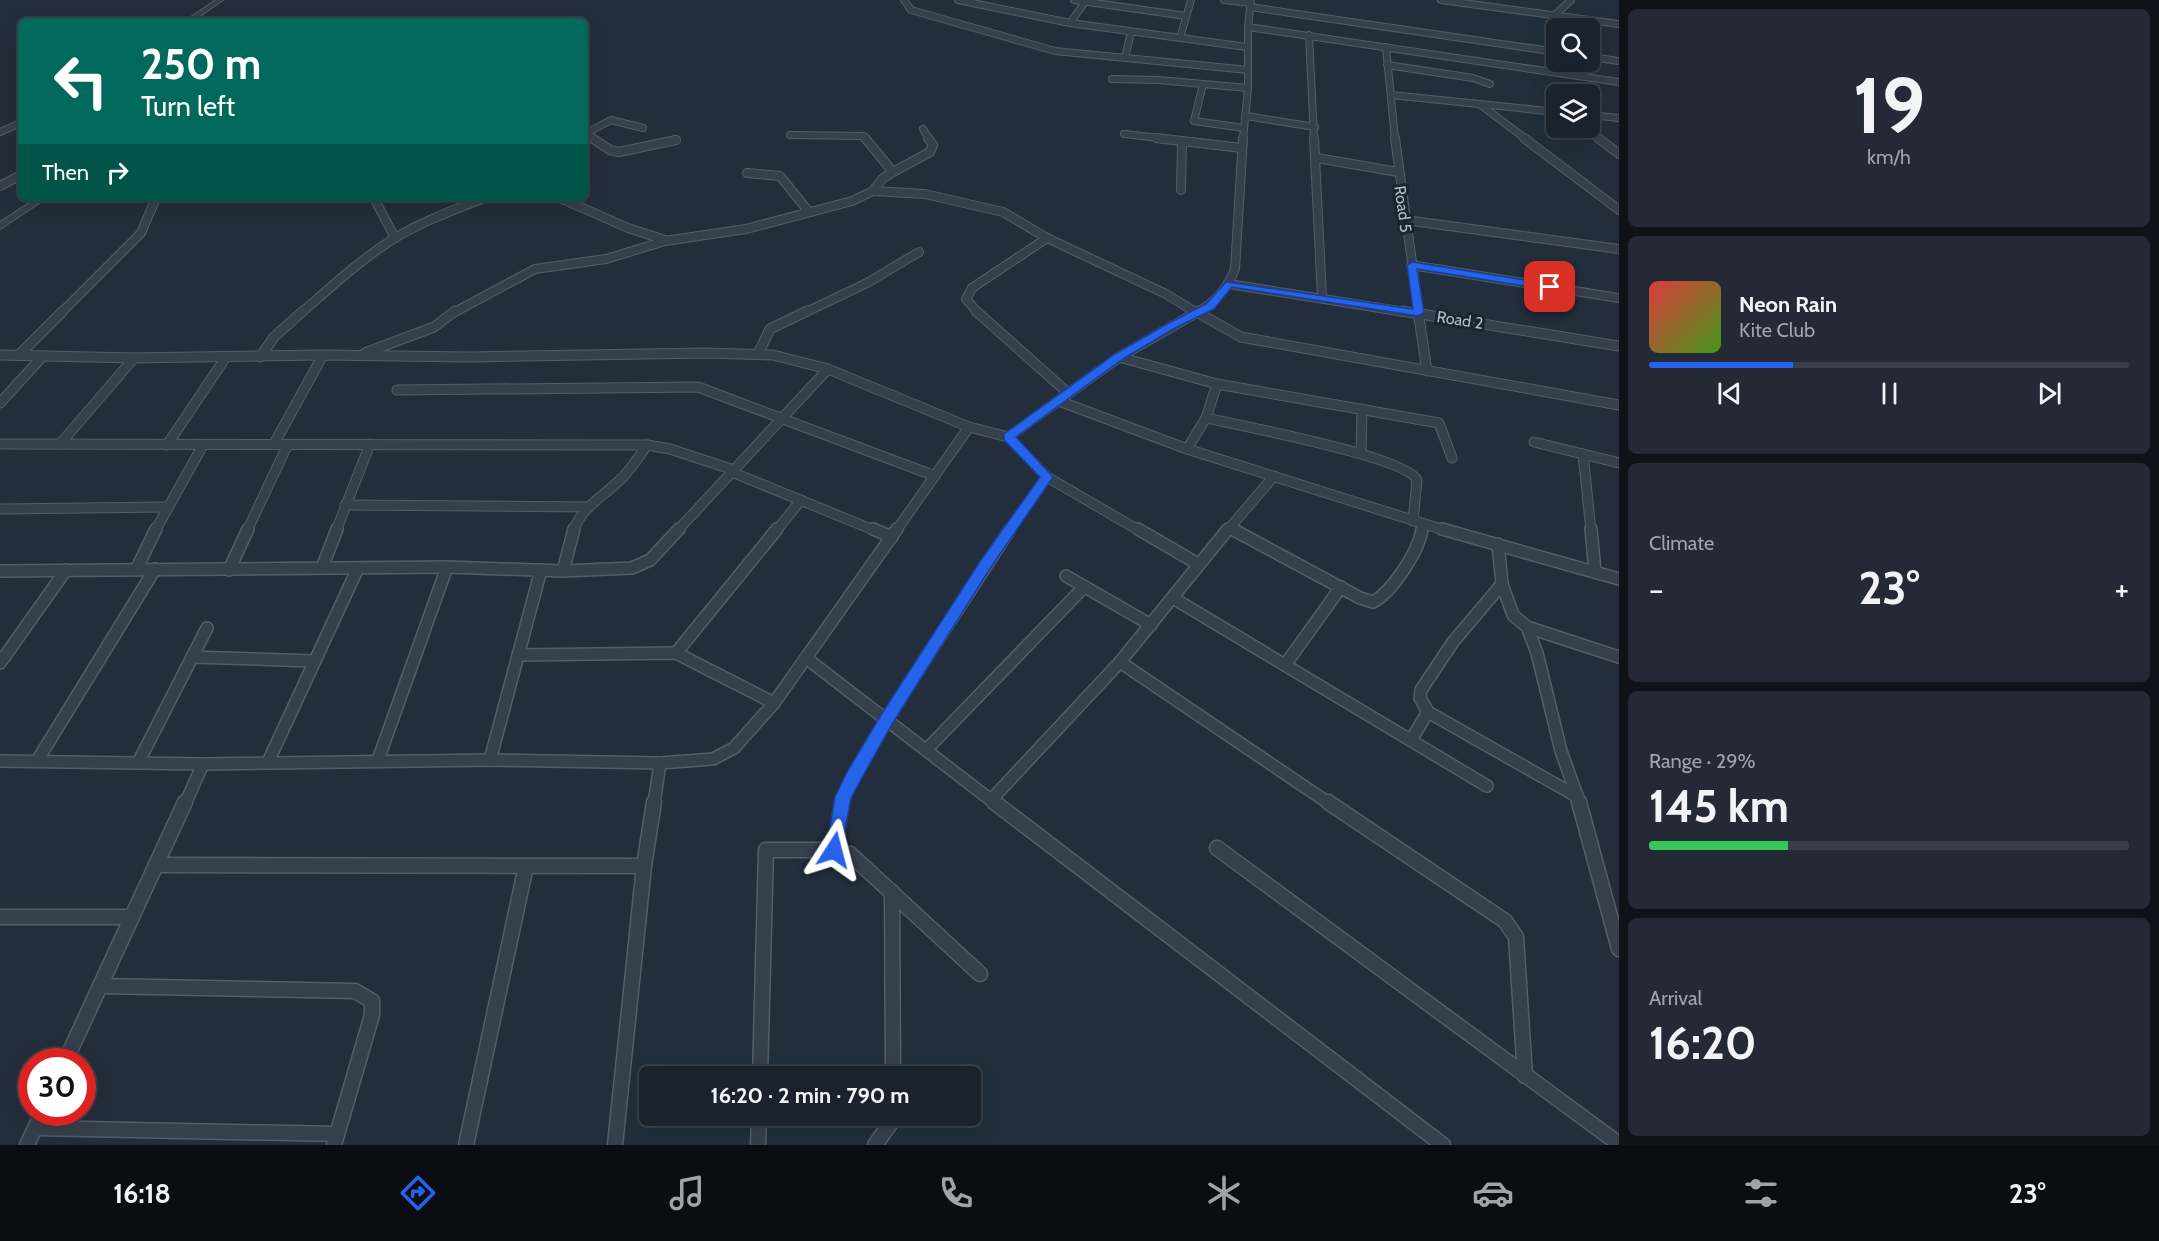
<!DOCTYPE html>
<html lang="en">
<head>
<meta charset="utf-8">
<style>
  body { margin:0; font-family:Cabin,sans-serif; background:#232a35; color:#f1f3f6; height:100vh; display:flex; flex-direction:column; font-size:22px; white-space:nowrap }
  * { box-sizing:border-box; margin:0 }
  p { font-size:20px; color:#9fa4aa }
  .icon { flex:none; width:33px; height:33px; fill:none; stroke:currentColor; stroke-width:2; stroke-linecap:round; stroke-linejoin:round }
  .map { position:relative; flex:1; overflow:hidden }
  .drawer { display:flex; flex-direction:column; gap:9px; padding:9px; background:#0e1319; width:540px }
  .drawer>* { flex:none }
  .hud { position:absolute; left:18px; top:18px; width:570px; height:183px; border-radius:9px; box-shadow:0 6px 24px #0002,0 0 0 2px #383f49; background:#00695c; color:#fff; overflow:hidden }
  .controls { position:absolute; left:1546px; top:18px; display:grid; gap:12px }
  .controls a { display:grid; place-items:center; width:54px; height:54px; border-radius:9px; background:#1a222d; box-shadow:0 6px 24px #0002,0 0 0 2px #383f49; font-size:30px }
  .speed { position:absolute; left:18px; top:1048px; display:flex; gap:12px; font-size:30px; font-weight:700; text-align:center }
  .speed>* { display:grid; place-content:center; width:78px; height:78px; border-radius:50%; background:#1a222d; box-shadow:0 6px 24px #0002,0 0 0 2px #383f49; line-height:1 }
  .speed .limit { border:9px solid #d22; background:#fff; color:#111 }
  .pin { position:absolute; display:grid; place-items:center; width:51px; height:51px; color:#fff; margin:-26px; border-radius:12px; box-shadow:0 3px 9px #0006 }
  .me { position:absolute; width:66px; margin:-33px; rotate:9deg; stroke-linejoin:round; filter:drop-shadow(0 0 4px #0008) }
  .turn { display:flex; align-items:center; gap:21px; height:126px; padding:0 24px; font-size:27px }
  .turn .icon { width:78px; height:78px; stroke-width:2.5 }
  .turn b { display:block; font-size:42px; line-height:51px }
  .then { display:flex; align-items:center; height:57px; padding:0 24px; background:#0003; gap:12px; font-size:22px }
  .big { font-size:45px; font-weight:700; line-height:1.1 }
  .drawer .card { flex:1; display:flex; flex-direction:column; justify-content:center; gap:9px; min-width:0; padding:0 21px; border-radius:9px; background:#232a35 }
  .drawer .dial { align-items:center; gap:0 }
  .dial b { font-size:78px; line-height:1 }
  .song { display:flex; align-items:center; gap:18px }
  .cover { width:72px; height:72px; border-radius:9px; background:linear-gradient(135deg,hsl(0 70% 55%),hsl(100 70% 35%)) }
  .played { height:6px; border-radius:3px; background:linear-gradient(90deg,#2563eb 30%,#383f49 30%) }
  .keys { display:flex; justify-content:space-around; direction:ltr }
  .heat { display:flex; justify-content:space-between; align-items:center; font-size:33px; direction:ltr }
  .charge { height:9px; border-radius:4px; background:linear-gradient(90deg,#34c759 29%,#383f49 0) }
  .trip { position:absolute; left:639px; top:1066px; width:342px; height:60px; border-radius:9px; background:#1a222d; box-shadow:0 6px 24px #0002,0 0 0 2px #383f49; font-weight:700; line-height:60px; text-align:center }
  .menu { display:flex; height:96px; justify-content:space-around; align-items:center; background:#0a0e12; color:#9fa4aa }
  .menu .icon { width:42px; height:42px }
  .menu .on { color:#2563eb }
  .menu b { font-size:27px; color:#f1f3f6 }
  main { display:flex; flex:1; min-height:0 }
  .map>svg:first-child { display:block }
</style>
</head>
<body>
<main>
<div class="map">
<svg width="1619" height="1145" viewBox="0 0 1619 1145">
  <rect width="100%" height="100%" fill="#222e3c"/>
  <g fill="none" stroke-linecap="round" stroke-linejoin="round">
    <g stroke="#545e6a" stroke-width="8">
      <g id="minor-far4">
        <path d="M 904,0 L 911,10 L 1055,51 L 1248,70"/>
        <path d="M 958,0 L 1070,23 L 1247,47"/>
        <path d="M 1074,0 L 1186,16"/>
        <path d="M 1224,0 L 1250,3"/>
        <path d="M 1441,0 L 1619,24"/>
        <path d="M 1250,7 L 1557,52"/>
        <path d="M 1555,15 L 1571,0"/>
        <path d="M 1070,23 L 1085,2"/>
        <path d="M 1248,27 L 1619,82"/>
        <path d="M 1309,35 L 1314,139"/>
        <path d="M 1180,38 L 1191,0"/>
        <path d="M 1386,47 L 1395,139"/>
        <path d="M 1590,57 L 1619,61"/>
        <path d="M 1125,58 L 1131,32"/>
        <path d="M 1387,65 L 1473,78 L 1490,84"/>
        <path d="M 1112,79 L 1158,80 L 1248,88"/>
        <path d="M 1203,84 L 1194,121 L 1244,128"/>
        <path d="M 1391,95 L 1557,112"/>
        <path d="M 1481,105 L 1526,139"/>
        <path d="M 1590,115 L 1619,118"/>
        <path d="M 1246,116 L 1315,127"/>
        <path d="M 1586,128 L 1600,139"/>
        <path d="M 923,129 L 929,139"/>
        <path d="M 0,132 L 21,123"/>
        <path d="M 585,134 L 611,120 L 643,128"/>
        <path d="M 586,134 L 594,139"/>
        <path d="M 1124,134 L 1168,139"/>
        <path d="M 790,135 L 864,136 L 867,139"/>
        <path d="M 1243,139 L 1248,88 L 1248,27 L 1251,0"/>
      </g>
    </g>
    <g stroke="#545e6a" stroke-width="10">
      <g id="minor-far3">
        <path d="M 592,138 L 610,150 L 619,152 L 676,140"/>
        <path d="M 865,138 L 893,172"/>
        <path d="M 1156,138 L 1242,148"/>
        <path d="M 1314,138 L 1322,297"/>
        <path d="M 1395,138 L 1419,313"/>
        <path d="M 1524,138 L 1619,210"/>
        <path d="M 1598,138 L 1619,154"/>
        <path d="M 1317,158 L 1398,172"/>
        <path d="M 747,173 L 780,176 L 809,212"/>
        <path d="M 0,186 L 21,175"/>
        <path d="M 1181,190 L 1182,141"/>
        <path d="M 873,191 L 925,194 L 1003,212 L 1047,238 L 1166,294 L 1197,313"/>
        <path d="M 560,198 L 628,228 L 665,240"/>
        <path d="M 376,202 L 395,238"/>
        <path d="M 1405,220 L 1619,249"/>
        <path d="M 1411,265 L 1619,298"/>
        <path d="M 1229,284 L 1411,313"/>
        <path d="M 61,313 L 141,233 L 156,198"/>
        <path d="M 301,313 C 331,287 361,259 395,238 C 423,221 454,210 484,198"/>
        <path d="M 453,313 L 535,269 L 606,259 L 665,241 L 746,229 L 852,201 L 873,191 L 882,179 L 893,172 L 930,152 L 933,145 L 928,138"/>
        <path d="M 804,313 L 867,283 L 919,252"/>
        <path d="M 978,313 L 966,299 L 972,288 L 1047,238"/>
        <path d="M 1196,313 C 1215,303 1227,289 1235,269 L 1243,138"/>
      </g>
    </g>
    <g stroke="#545e6a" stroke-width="11">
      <g id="minor-far2">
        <path d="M 976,311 L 1068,393"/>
        <path d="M 1195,311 L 1241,337 L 1619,405"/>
        <path d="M 1402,311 L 1619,346"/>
        <path d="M 1418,311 L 1427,371"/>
        <path d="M 365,353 L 434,327 L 455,311"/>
        <path d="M 758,354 L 770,329 L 807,311"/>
        <path d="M 0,355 L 134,358 L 323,355 L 470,357 L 706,353 L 773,355 L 828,369 L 969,427 L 1008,437 L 1119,357 L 1199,311"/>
        <path d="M 19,355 L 63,311"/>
        <path d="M 260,357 L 274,337 L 303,311"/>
        <path d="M 1119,357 L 1217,384 L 1439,423 L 1452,458"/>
        <path d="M 397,390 L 698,387 L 935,476"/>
        <path d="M 1059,401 L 1187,449 L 1447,531"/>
        <path d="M 0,403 L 43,356"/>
        <path d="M 1206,418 C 1238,425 1407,457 1417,480 L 1413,521"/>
        <path d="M 1008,437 L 1047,477 L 1140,531"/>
        <path d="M 1534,442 L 1619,463"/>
        <path d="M 0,444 L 647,445 L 670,449 L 734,470 L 734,473 L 876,531"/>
        <path d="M 60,444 L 134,358"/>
        <path d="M 274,444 L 323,355"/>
        <path d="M 167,445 L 226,357"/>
        <path d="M 1187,449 L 1206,418 L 1217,384"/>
        <path d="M 1361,454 L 1362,411"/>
        <path d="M 1583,454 L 1591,531"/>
        <path d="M 345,505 L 589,507"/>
        <path d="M 0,509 L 167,507"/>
        <path d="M 1230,528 L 1235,531"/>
        <path d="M 155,531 L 203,445"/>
        <path d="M 247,531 L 288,444"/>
        <path d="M 336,531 L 370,444"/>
        <path d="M 574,531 C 580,508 605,495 621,479 C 631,469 639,457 647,445"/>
        <path d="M 677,531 L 828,369"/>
        <path d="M 776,531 L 801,500"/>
        <path d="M 896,531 L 969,427"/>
        <path d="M 1009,531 L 1047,477"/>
        <path d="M 1227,531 L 1274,476"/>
        <path d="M 1422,531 L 1422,524"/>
      </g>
    </g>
    <g stroke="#545e6a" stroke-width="14">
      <g id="minor-far1">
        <path d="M 873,529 L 892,537"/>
        <path d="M 1138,529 L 1198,564"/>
        <path d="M 1232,529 L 1360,598 L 1373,602 C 1392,592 1419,551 1422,529"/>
        <path d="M 1442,529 L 1619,579"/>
        <path d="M 1591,529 L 1595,572"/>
        <path d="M 1498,544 L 1502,584 L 1513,615 L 1527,627 L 1537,653 L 1561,751 L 1580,804"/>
        <path d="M 322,568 L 337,529"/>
        <path d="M 136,570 L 156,529"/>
        <path d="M 229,570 L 248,529"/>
        <path d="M 0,571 L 447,567 L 563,571 L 632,568 L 650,560 L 679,529"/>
        <path d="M 563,571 L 574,529"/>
        <path d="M 1066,576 L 1151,625"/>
        <path d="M 1502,584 L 1453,642 L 1421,690 L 1420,698 L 1428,712 L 1578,797"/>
        <path d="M 1173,598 L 1487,786"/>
        <path d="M 1527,627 L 1619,657"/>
        <path d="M 676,653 L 777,529"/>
        <path d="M 518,655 L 676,653 L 774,703"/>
        <path d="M 192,657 L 313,661"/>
        <path d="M 806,658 L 996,804"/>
        <path d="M 1120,662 L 1330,804"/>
        <path d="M 0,663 L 66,570"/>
        <path d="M 1285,665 L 1341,587"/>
        <path d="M 1411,740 L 1428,712"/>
        <path d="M 926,750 L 1084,587"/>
        <path d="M 378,760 L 447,567"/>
        <path d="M 490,760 L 541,570"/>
        <path d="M 0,761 L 203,764 L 490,760 L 660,763 L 713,759 L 734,748 L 774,703 L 897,529"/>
        <path d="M 37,761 L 155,569"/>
        <path d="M 268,762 L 358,568"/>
        <path d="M 138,763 L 207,628"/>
        <path d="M 991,800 L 1120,662 L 1228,529"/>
        <path d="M 185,804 L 203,764"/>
        <path d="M 654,804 L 660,763"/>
        <path d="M 842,804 L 853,777 L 886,720 L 1010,529"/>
      </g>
    </g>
    <g stroke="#545e6a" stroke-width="17">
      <g id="minor">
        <path d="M 994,802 L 1443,1145"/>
        <path d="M 1328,802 L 1505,921 L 1516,937 L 1525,1076"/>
        <path d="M 1579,802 L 1619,949"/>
        <path d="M 1217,848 L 1619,1144"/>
        <path d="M 834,850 L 842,802"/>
        <path d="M 156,865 L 644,866"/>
        <path d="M 892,892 L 893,1077"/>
        <path d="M 0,917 L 132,917"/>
        <path d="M 100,986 L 355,991 L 372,1001 L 372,1015 L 334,1145"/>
        <path d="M 65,1062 L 185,802"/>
        <path d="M 760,1077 L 766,850 L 834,850 L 850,854 L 980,974"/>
        <path d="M 35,1128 L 337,1134"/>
        <path d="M 27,1145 L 42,1113"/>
        <path d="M 466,1145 L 526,866"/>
        <path d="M 615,1145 L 644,866 L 654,802"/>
        <path d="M 758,1145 L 759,1116"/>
        <path d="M 875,1145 L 893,1120 L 893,1116"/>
      </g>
    </g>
    <g stroke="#545e6a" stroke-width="2">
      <g id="tertiary">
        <path d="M 216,0 L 223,0 L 193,21 L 185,21 Z"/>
        <path d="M 37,198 L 47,198 L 0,229 L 0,222 Z"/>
      </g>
    </g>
    <use href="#minor-far4" stroke="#36404c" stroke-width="6"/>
    <use href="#minor-far3" stroke="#36404c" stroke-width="8"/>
    <use href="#minor-far2" stroke="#36404c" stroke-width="9"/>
    <use href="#minor-far1" stroke="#36404c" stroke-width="11"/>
    <use href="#minor" stroke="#36404c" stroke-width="14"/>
    <use href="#tertiary" fill="#36404c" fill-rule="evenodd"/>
  </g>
  <path fill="#2563eb" stroke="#184099" stroke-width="1.5" d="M 1412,262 L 1550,284 L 1555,287 L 1550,290 L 1417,269 L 1424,313 L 1418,316 L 1232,287 L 1214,309 L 1175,328 L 1123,359 L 1016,437 L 1053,477 L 991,567 L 892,724 L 859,783 L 851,798 L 840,856 L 834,858 L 828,856 L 826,850 L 835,797 L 847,772 L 881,715 L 981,560 L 1040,477 L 1004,440 L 1004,434 L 1115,354 L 1167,324 L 1206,304 L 1226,282 L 1413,309 L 1407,265 Z"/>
  <g text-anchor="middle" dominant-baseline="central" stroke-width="6" stroke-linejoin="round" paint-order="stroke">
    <g font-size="16" fill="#b2bbc8" stroke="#1b2531">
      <text transform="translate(1403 209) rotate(82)">Road 5</text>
      <text transform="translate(1460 320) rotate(9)">Road 2</text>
    </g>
  </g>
</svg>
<div class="controls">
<a><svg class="icon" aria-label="search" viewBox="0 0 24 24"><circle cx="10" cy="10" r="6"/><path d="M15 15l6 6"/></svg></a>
<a><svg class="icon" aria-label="layers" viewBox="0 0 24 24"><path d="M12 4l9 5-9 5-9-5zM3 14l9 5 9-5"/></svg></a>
</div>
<div class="speed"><div class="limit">30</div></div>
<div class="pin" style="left:1550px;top:287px;background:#d93025"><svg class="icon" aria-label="arrive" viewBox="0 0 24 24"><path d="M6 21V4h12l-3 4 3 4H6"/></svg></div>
<svg class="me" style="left:834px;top:850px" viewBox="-20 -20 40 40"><path d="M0-17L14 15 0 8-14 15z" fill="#2563eb" stroke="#fff" stroke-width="4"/></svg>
<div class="trip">16:20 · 2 min · 790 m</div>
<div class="hud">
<div class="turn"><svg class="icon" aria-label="left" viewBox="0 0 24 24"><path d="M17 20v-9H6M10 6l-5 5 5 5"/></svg><div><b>250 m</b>Turn left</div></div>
<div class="then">Then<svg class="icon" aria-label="right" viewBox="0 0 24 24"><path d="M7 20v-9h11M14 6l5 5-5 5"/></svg></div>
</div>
</div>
<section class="drawer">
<div class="card dial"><b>19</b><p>km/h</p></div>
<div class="card">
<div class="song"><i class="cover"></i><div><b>Neon Rain</b><p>Kite Club</p></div></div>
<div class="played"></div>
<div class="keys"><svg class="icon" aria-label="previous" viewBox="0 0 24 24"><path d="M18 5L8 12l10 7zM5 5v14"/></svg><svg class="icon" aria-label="pause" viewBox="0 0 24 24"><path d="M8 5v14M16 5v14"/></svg><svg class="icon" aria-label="next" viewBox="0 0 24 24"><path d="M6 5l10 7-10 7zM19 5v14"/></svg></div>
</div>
<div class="card"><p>Climate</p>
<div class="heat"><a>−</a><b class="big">23°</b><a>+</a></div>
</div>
<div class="card"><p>Range · 29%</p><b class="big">145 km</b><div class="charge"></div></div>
<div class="card"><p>Arrival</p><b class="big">16:20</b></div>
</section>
</main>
<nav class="menu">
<b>16:18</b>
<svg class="icon on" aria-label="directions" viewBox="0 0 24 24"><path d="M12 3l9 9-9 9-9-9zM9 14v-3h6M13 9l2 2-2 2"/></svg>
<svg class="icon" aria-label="music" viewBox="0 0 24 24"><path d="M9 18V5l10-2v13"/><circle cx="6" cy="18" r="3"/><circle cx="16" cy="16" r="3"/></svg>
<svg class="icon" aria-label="phone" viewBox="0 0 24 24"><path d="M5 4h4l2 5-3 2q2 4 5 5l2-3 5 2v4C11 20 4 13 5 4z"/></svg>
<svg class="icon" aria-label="climate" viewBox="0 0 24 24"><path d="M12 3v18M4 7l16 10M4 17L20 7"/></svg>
<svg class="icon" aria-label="car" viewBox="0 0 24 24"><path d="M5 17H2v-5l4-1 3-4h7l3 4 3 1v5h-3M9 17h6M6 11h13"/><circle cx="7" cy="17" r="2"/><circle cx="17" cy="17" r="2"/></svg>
<svg class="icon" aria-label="filters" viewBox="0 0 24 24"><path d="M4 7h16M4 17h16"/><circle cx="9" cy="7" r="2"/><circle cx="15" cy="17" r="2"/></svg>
<b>23°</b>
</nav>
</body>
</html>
